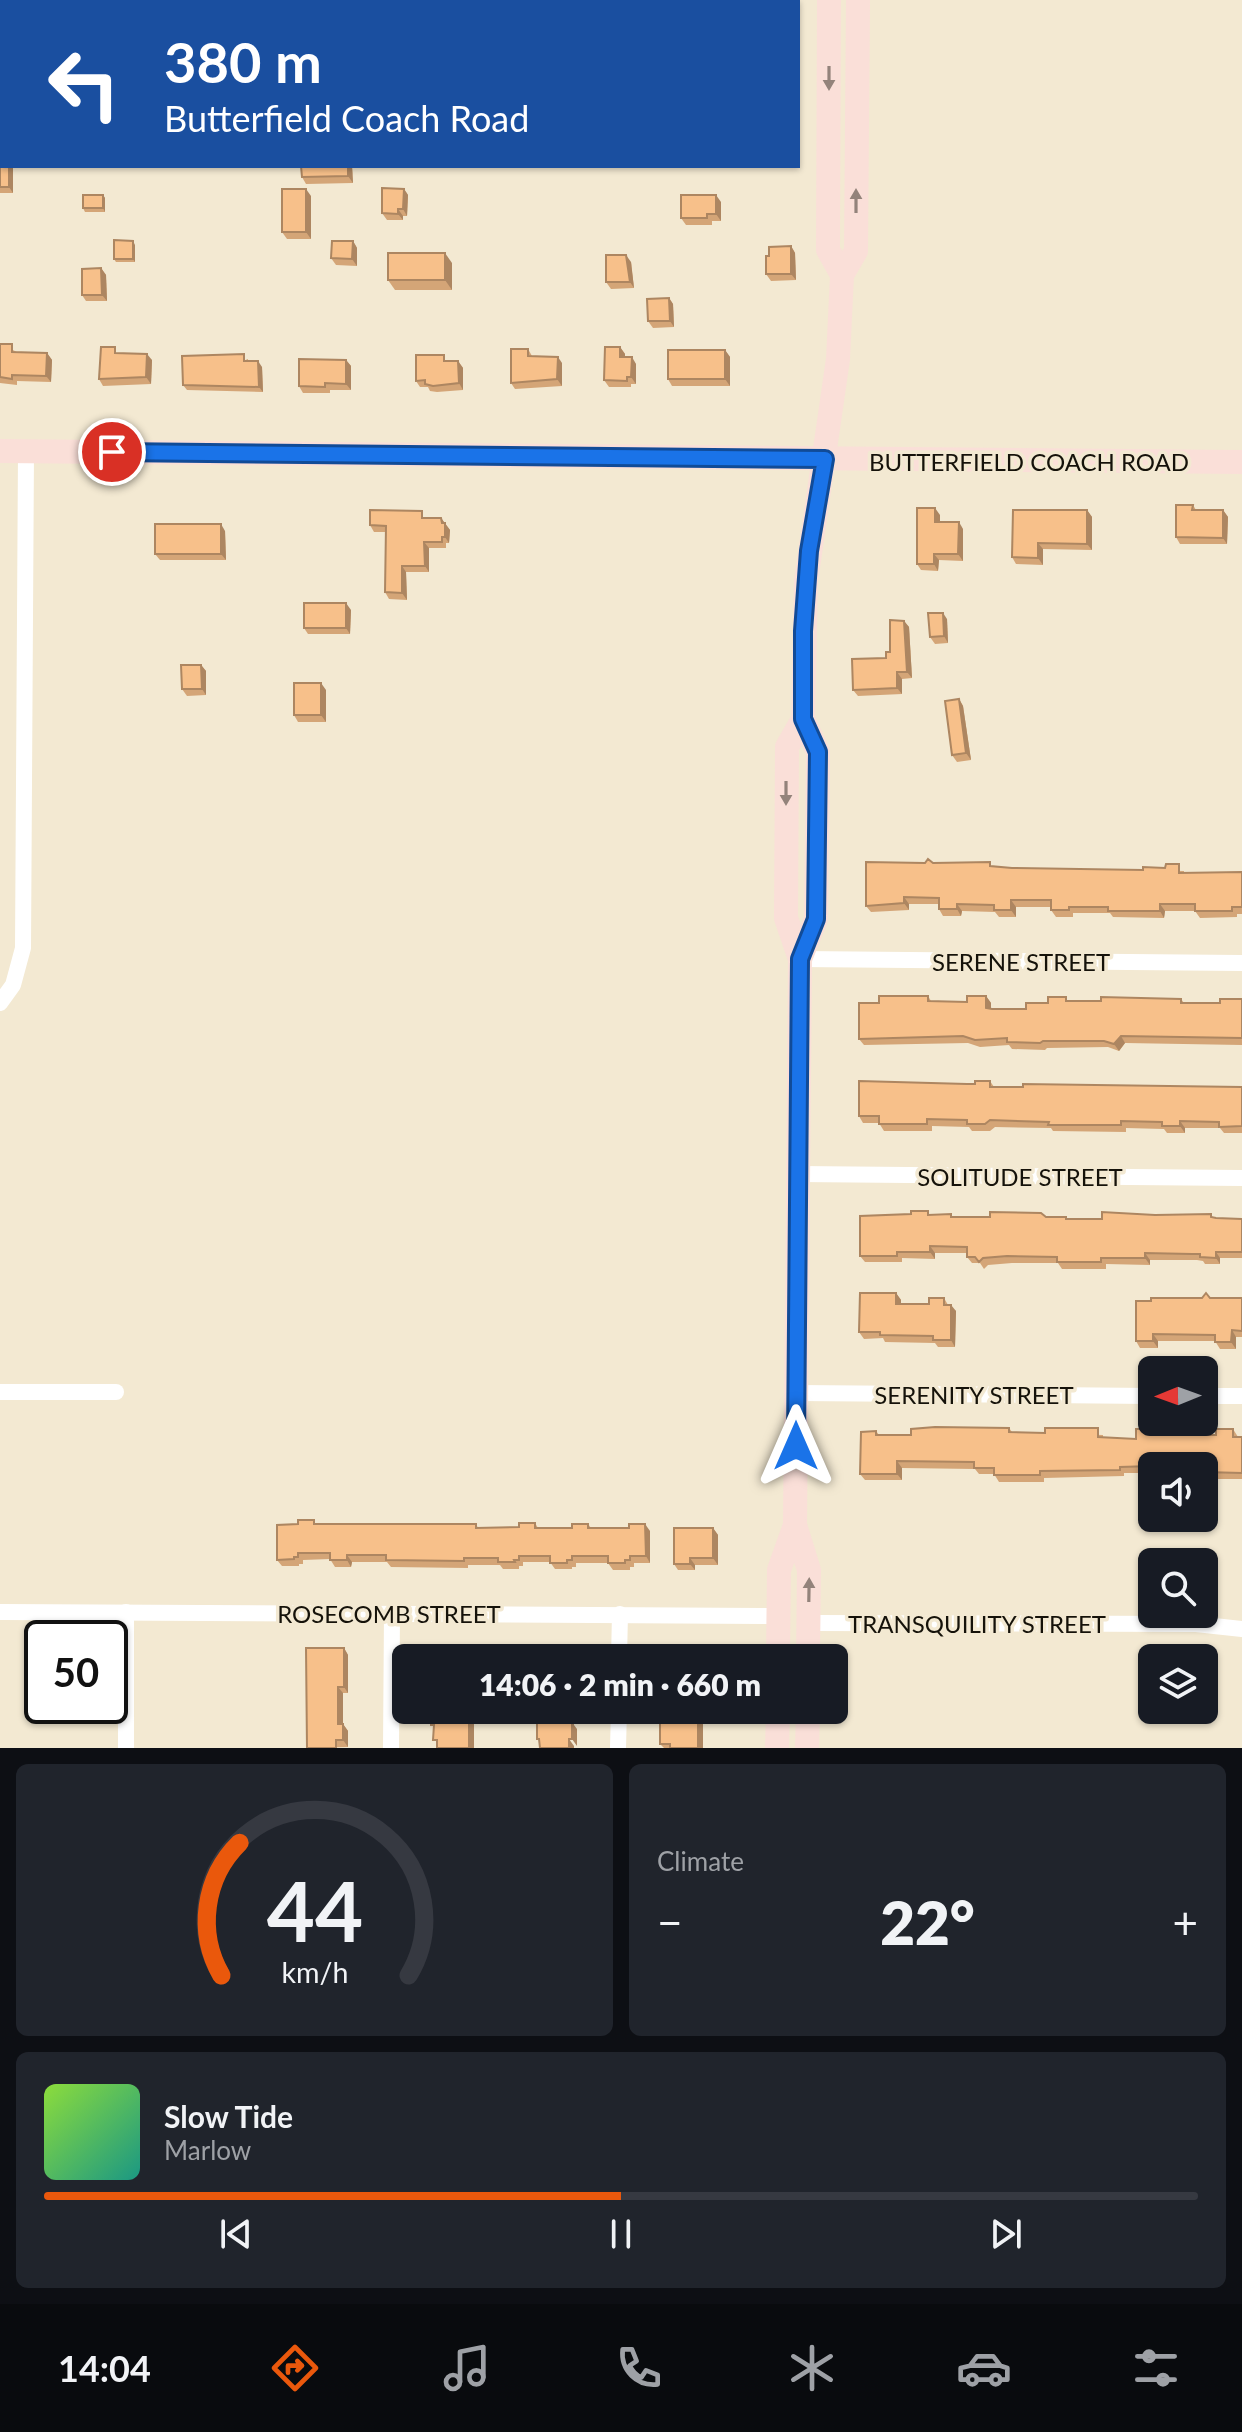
<!DOCTYPE html>
<html lang="en">
<head>
<meta charset="utf-8">
<style>
  body { margin:0; font-family:Lato,sans-serif; background:#20242c; color:#f1f3f6; height:100vh; display:flex; flex-direction:column; font-size:30px; white-space:nowrap }
  * { box-sizing:border-box; margin:0 }
  p { font-size:26px; color:#9ea1a6 }
  .icon { flex:none; width:44px; height:44px; fill:none; stroke:currentColor; stroke-width:2; stroke-linecap:round; stroke-linejoin:round }
  .map { position:relative; height:1748px; overflow:hidden }
  .side { display:flex; flex-direction:column; gap:16px; padding:16px; background:#0d0f14; flex:1 }
  .side>* { flex:none }
  .guide { position:absolute; left:0px; top:0px; width:800px; height:168px; box-shadow:0 2px 6px #0004; background:#1a4fa0; color:#fff; overflow:hidden }
  .needle { width:52px; rotate:269deg }
  .buttons { position:absolute; left:1138px; top:1356px; display:grid; gap:16px }
  .buttons a { display:grid; place-items:center; width:80px; height:80px; border-radius:12px; background:#171b24; box-shadow:0 2px 6px #0004; font-size:40px }
  .speed { position:absolute; left:24px; top:1620px; display:flex; gap:16px; font-size:40px; font-weight:700; text-align:center }
  .speed>* { display:grid; place-content:center; width:104px; height:104px; border-radius:50%; background:#171b24; box-shadow:0 2px 6px #0004; line-height:1 }
  .speed .limit { border:4px solid #111; border-radius:12px; background:#fff; color:#111 }
  .pin { position:absolute; display:grid; place-items:center; width:68px; height:68px; color:#fff; margin:-34px; border:4px solid #fff; border-radius:50%; box-shadow:0 2px 8px #0007 }
  .me { position:absolute; width:88px; margin:-44px; rotate:0deg; stroke-linejoin:round; filter:drop-shadow(0 0 6px #0008) }
  .turn { display:flex; align-items:center; gap:28px; height:168px; padding:0 32px; font-size:36px }
  .turn .icon { width:104px; height:104px; stroke-width:2.5 }
  .turn b { display:block; font-size:56px; line-height:68px }
  .big { font-size:60px; font-weight:800; line-height:1.1 }
  .side .tile { flex:1; display:flex; flex-direction:column; justify-content:center; gap:12px; min-width:0; padding:0 28px; border-radius:12px; background:#20242c }
  .side .dial { align-items:center; gap:0 }
  .dial svg { height:208px; overflow:visible; fill:none; stroke:#363941; stroke-width:7; stroke-linecap:round; text-anchor:middle }
  .dial text { fill:#f1f3f6; stroke:none }
  .song { display:flex; align-items:center; gap:24px }
  .cover { width:96px; height:96px; border-radius:12px; background:linear-gradient(135deg,hsl(90 70% 55%),hsl(170 70% 35%)) }
  .played { height:8px; border-radius:4px; background:linear-gradient(90deg,#ea580c 50%,#363941 50%) }
  .keys { display:flex; justify-content:space-around; direction:ltr }
  .heat { display:flex; justify-content:space-between; align-items:center; font-size:44px; direction:ltr }
  .side .tiles { flex:1; display:grid; gap:16px; grid-template-columns:1fr 1fr }
  .tile:last-child { grid-column:span 2 }
  .trip { position:absolute; left:392px; top:1644px; width:456px; height:80px; border-radius:12px; background:#171b24; box-shadow:0 2px 6px #0004; font-weight:800; line-height:80px; text-align:center }
  .tab-bar { display:flex; height:128px; justify-content:space-around; align-items:center; background:#090b0e; color:#9ea1a6 }
  .tab-bar .icon { width:56px; height:56px }
  .tab-bar .on { color:#ea580c }
  .tab-bar b { font-size:36px; color:#f1f3f6 }
  .map>svg:first-child { display:block }
</style>
</head>
<body>
<div class="map">
<svg width="1242" height="1748" viewBox="0 0 1242 1748">
  <rect width="100%" height="100%" fill="#f3e9d2"/>
  <g fill="none" stroke-linecap="round" stroke-linejoin="round">
    <g stroke="#fff" stroke-width="8">
      <path d="M 141,2 L 144,0"/>
      <path d="M 0,81 L 2,81"/>
    </g>
    <g stroke="#fff" stroke-width="16">
      <path d="M 800,959 L 1242,963"/>
      <path d="M 0,1003 L 13,985 L 23,948 L 26,451"/>
      <path d="M 798,1174 L 1242,1178"/>
      <path d="M 0,1392 L 116,1392"/>
      <path d="M 796,1393 L 1152,1396"/>
      <path d="M 1204,1396 L 1242,1396"/>
      <path d="M 0,1612 L 779,1616"/>
      <path d="M 809,1623 L 1196,1624 L 1242,1629"/>
      <path d="M 619,1658 L 620,1614"/>
      <path d="M 126,1748 L 126,1612"/>
      <path d="M 391,1748 L 392,1612"/>
      <path d="M 618,1748 L 619,1710"/>
    </g>
    <g stroke="#fadfd8" stroke-width="24">
      <path d="M 829,0 L 828,250 L 842,275"/>
      <path d="M 0,451 L 1242,462"/>
      <path d="M 803,719 L 787,747 L 786,918 L 800,959 L 795,1525 L 809,1570 L 808,1658"/>
      <path d="M 800,959 L 816,919 L 818,752 L 803,719 L 806,581 L 838,359 L 842,275 L 856,251 L 858,0"/>
      <path d="M 778,1658 L 779,1570 L 795,1525"/>
      <path d="M 777,1748 L 778,1710"/>
      <path d="M 807,1748 L 808,1710"/>
    </g>
  </g>
  <g fill="#d4a577">
    <path d="M 0,136 L 2,166 L 13,166 L 13,193 L 0,193 Z"/>
    <path d="M 301,166 L 352,166 L 353,183 L 306,184 L 302,177 Z"/>
    <path d="M 404,189 L 408,195 L 407,216 L 403,216 L 403,220 L 387,220 L 382,213 Z"/>
    <path d="M 103,195 L 105,198 L 105,212 L 85,212 L 83,208 Z"/>
    <path d="M 311,196 L 311,239 L 287,239 L 282,232 Z"/>
    <path d="M 721,202 L 721,221 L 712,221 L 712,225 L 686,225 L 681,218 Z"/>
    <path d="M 353,241 L 357,248 L 357,266 L 336,265 L 331,258 Z"/>
    <path d="M 135,245 L 135,262 L 116,262 L 114,259 Z"/>
    <path d="M 791,246 L 795,253 L 796,280 L 771,281 L 766,274 L 769,256 Z"/>
    <path d="M 631,262 L 634,288 L 611,289 L 606,282 Z"/>
    <path d="M 452,263 L 452,290 L 395,290 L 388,280 Z"/>
    <path d="M 101,268 L 106,275 L 107,301 L 86,301 L 82,295 Z"/>
    <path d="M 669,298 L 673,304 L 674,327 L 653,328 L 648,321 Z"/>
    <path d="M 0,344 L 17,352 L 47,353 L 52,360 L 51,382 L 17,381 L 17,385 L 0,383 Z"/>
    <path d="M 620,347 L 625,354 L 625,357 L 636,364 L 636,384 L 631,384 L 631,387 L 609,387 L 604,380 Z"/>
    <path d="M 528,349 L 532,356 L 562,363 L 562,386 L 515,389 L 511,383 Z"/>
    <path d="M 725,350 L 730,357 L 730,386 L 672,386 L 668,379 Z"/>
    <path d="M 119,353 L 152,360 L 151,384 L 103,386 L 99,379 Z"/>
    <path d="M 248,359 L 248,361 L 262,367 L 263,392 L 187,390 L 183,385 Z"/>
    <path d="M 346,360 L 351,366 L 351,390 L 330,390 L 330,393 L 303,393 L 299,386 Z"/>
    <path d="M 449,361 L 458,361 L 463,368 L 463,390 L 437,392 L 430,391 L 428,387 L 420,387 L 416,381 Z"/>
    <path d="M 1193,505 L 1196,510 L 1223,510 L 1228,517 L 1227,544 L 1180,544 L 1176,537 Z"/>
    <path d="M 1087,510 L 1092,517 L 1092,550 L 1043,549 L 1043,565 L 1016,564 L 1012,557 Z"/>
    <path d="M 940,515 L 940,522 L 963,529 L 963,561 L 939,560 L 938,571 L 921,570 L 917,564 Z"/>
    <path d="M 426,518 L 441,518 L 450,530 L 449,543 L 446,543 L 446,548 L 429,548 L 429,572 L 406,572 L 407,600 L 389,599 L 385,592 L 386,532 L 374,532 L 370,525 Z"/>
    <path d="M 225,531 L 226,560 L 160,560 L 155,554 Z"/>
    <path d="M 351,610 L 350,634 L 308,634 L 304,628 Z"/>
    <path d="M 947,619 L 948,643 L 935,644 L 930,637 Z"/>
    <path d="M 904,621 L 909,627 L 912,678 L 902,679 L 902,694 L 858,696 L 853,690 L 886,658 Z"/>
    <path d="M 201,665 L 206,671 L 206,695 L 187,696 L 182,689 Z"/>
    <path d="M 326,690 L 326,722 L 298,722 L 294,715 Z"/>
    <path d="M 959,699 L 963,706 L 971,760 L 957,762 L 952,755 Z"/>
    <path d="M 993,866 L 1012,868 L 1184,871 L 1184,873 L 1242,872 L 1242,914 L 1237,914 L 1237,917 L 1200,918 L 1195,911 L 1165,911 L 1164,918 L 1113,917 L 1110,913 L 1073,913 L 1073,917 L 1056,917 L 1051,910 L 1051,907 L 1016,907 L 1016,917 L 999,917 L 995,912 L 962,911 L 961,916 L 943,916 L 939,909 L 939,904 L 909,904 L 909,910 L 871,912 L 866,906 Z"/>
    <path d="M 928,996 L 931,1001 L 967,1002 L 986,996 L 991,1003 L 991,1009 L 1026,1009 L 1048,1003 L 1068,1001 L 1181,999 L 1184,1003 L 1220,1003 L 1242,999 L 1242,1045 L 1125,1043 L 1119,1051 L 1108,1047 L 1047,1048 L 1045,1050 L 1012,1049 L 1009,1045 L 980,1047 L 968,1043 L 864,1045 L 859,1039 L 879,1003 Z"/>
    <path d="M 990,1081 L 994,1087 L 1242,1087 L 1242,1133 L 1224,1133 L 1220,1128 L 1185,1128 L 1185,1133 L 1167,1133 L 1164,1129 L 1126,1128 L 1126,1132 L 1053,1131 L 1051,1128 L 995,1127 L 990,1131 L 972,1131 L 969,1127 L 932,1126 L 932,1131 L 884,1131 L 879,1123 L 863,1123 L 859,1116 L 967,1084 Z"/>
    <path d="M 1211,1214 L 1213,1218 L 1242,1219 L 1242,1258 L 1220,1258 L 1220,1264 L 1205,1264 L 1203,1261 L 1197,1260 L 1150,1260 L 1150,1265 L 1106,1264 L 1106,1269 L 1062,1269 L 1058,1263 L 1012,1263 L 988,1265 L 984,1269 L 980,1263 L 972,1263 L 967,1257 L 967,1253 L 935,1253 L 935,1259 L 902,1258 L 902,1262 L 865,1262 L 860,1256 L 930,1215 L 954,1217 L 1046,1217 L 1067,1219 L 1102,1219 L 1155,1215 Z"/>
    <path d="M 896,1293 L 901,1300 L 901,1304 L 929,1304 L 944,1298 L 948,1305 L 956,1311 L 955,1347 L 938,1347 L 935,1343 L 885,1342 L 883,1338 L 864,1339 L 859,1332 Z"/>
    <path d="M 1210,1298 L 1242,1298 L 1242,1337 L 1236,1337 L 1236,1349 L 1220,1349 L 1215,1341 L 1158,1341 L 1158,1348 L 1140,1348 L 1136,1341 L 1151,1301 Z"/>
    <path d="M 1009,1428 L 1012,1432 L 1103,1435 L 1103,1437 L 1136,1439 L 1177,1429 L 1182,1435 L 1216,1435 L 1233,1429 L 1238,1437 L 1242,1437 L 1242,1479 L 1204,1479 L 1204,1466 L 1152,1466 L 1152,1473 L 1124,1473 L 1124,1476 L 1044,1478 L 1044,1482 L 999,1482 L 994,1474 L 979,1474 L 975,1469 L 902,1468 L 902,1480 L 865,1480 L 860,1474 L 876,1431 L 879,1435 L 911,1435 Z"/>
    <path d="M 535,1523 L 538,1528 L 572,1528 L 588,1524 L 591,1528 L 650,1531 L 650,1563 L 634,1563 L 634,1567 L 630,1567 L 630,1570 L 613,1570 L 608,1563 L 576,1563 L 576,1567 L 572,1567 L 572,1569 L 555,1569 L 550,1562 L 523,1562 L 523,1566 L 519,1566 L 519,1569 L 503,1569 L 500,1565 L 468,1565 L 468,1568 L 391,1567 L 387,1562 L 352,1562 L 351,1567 L 335,1567 L 330,1559 L 303,1560 L 303,1564 L 299,1564 L 299,1566 L 282,1566 L 277,1560 L 298,1524 L 476,1524 L 478,1528 L 519,1527 Z"/>
    <path d="M 713,1528 L 718,1535 L 718,1565 L 695,1565 L 695,1570 L 678,1570 L 674,1564 Z"/>
    <path d="M 344,1648 L 348,1655 L 348,1693 L 343,1693 L 343,1724 L 348,1731 L 348,1747 L 307,1748 Z"/>
    <path d="M 660,1710 L 703,1710 L 703,1748 L 664,1748 L 660,1744 Z"/>
  </g>
  <g fill="#ad8661">
    <path d="M 9,166 L 13,166 L 13,193 L 9,187 Z"/>
    <path d="M 348,166 L 352,166 L 353,183 L 348,176 Z"/>
    <path d="M 306,189 L 311,196 L 311,239 L 306,232 Z"/>
    <path d="M 404,189 L 408,195 L 407,216 L 403,209 Z"/>
    <path d="M 103,195 L 105,198 L 105,212 L 103,208 Z"/>
    <path d="M 716,195 L 721,202 L 721,221 L 716,214 Z"/>
    <path d="M 398,209 L 403,216 L 403,220 L 398,214 Z"/>
    <path d="M 133,241 L 135,245 L 135,262 L 133,259 Z"/>
    <path d="M 353,241 L 357,248 L 357,266 L 352,259 Z"/>
    <path d="M 791,246 L 795,253 L 796,280 L 791,274 Z"/>
    <path d="M 445,253 L 452,263 L 452,290 L 445,280 Z"/>
    <path d="M 626,255 L 631,262 L 634,288 L 630,282 Z"/>
    <path d="M 101,268 L 106,275 L 107,301 L 102,295 Z"/>
    <path d="M 669,298 L 673,304 L 674,327 L 670,321 Z"/>
    <path d="M 620,347 L 625,354 L 625,363 L 620,357 Z"/>
    <path d="M 725,350 L 730,357 L 730,386 L 725,379 Z"/>
    <path d="M 47,353 L 52,360 L 51,382 L 46,376 Z"/>
    <path d="M 147,354 L 152,360 L 151,384 L 146,377 Z"/>
    <path d="M 558,357 L 562,363 L 562,386 L 557,379 Z"/>
    <path d="M 632,357 L 636,364 L 636,384 L 631,377 Z"/>
    <path d="M 346,360 L 351,366 L 351,390 L 346,384 Z"/>
    <path d="M 258,361 L 262,367 L 263,392 L 259,387 Z"/>
    <path d="M 458,361 L 463,368 L 463,390 L 459,383 Z"/>
    <path d="M 935,508 L 940,515 L 940,528 L 935,522 Z"/>
    <path d="M 1087,510 L 1092,517 L 1092,550 L 1087,544 Z"/>
    <path d="M 1223,510 L 1228,517 L 1227,544 L 1223,538 Z"/>
    <path d="M 441,518 L 450,530 L 449,543 L 445,537 Z"/>
    <path d="M 959,522 L 963,529 L 963,561 L 958,554 Z"/>
    <path d="M 221,524 L 225,531 L 226,560 L 221,554 Z"/>
    <path d="M 424,542 L 429,548 L 429,572 L 425,566 Z"/>
    <path d="M 1038,543 L 1043,549 L 1043,565 L 1038,558 Z"/>
    <path d="M 934,554 L 939,560 L 938,571 L 934,564 Z"/>
    <path d="M 402,566 L 406,572 L 407,600 L 402,593 Z"/>
    <path d="M 346,603 L 351,610 L 350,634 L 346,628 Z"/>
    <path d="M 943,613 L 947,619 L 948,643 L 944,636 Z"/>
    <path d="M 904,621 L 909,627 L 912,678 L 907,672 Z"/>
    <path d="M 201,665 L 206,671 L 206,695 L 202,689 Z"/>
    <path d="M 897,672 L 902,679 L 902,694 L 897,688 Z"/>
    <path d="M 321,683 L 326,690 L 326,722 L 321,715 Z"/>
    <path d="M 959,699 L 963,706 L 971,760 L 966,753 Z"/>
    <path d="M 904,897 L 909,904 L 909,910 L 904,903 Z"/>
    <path d="M 1011,900 L 1016,907 L 1016,917 L 1011,910 Z"/>
    <path d="M 957,904 L 962,911 L 961,916 L 957,909 Z"/>
    <path d="M 1160,904 L 1165,911 L 1164,918 L 1160,911 Z"/>
    <path d="M 986,996 L 991,1003 L 991,1014 L 986,1008 Z"/>
    <path d="M 1121,1036 L 1125,1043 L 1119,1051 L 1114,1044 Z"/>
    <path d="M 1180,1121 L 1185,1128 L 1185,1133 L 1180,1126 Z"/>
    <path d="M 930,1246 L 935,1253 L 935,1259 L 930,1252 Z"/>
    <path d="M 1216,1252 L 1220,1258 L 1220,1264 L 1216,1258 Z"/>
    <path d="M 1145,1253 L 1150,1260 L 1150,1265 L 1145,1258 Z"/>
    <path d="M 896,1293 L 901,1300 L 901,1311 L 896,1304 Z"/>
    <path d="M 951,1305 L 956,1311 L 955,1347 L 951,1340 Z"/>
    <path d="M 1232,1330 L 1236,1337 L 1236,1349 L 1231,1342 Z"/>
    <path d="M 1153,1334 L 1158,1341 L 1158,1348 L 1153,1341 Z"/>
    <path d="M 897,1461 L 902,1468 L 902,1480 L 897,1474 Z"/>
    <path d="M 645,1524 L 650,1531 L 650,1563 L 646,1556 Z"/>
    <path d="M 713,1528 L 718,1535 L 718,1565 L 713,1558 Z"/>
    <path d="M 347,1555 L 352,1562 L 351,1567 L 347,1560 Z"/>
    <path d="M 690,1558 L 695,1565 L 695,1570 L 690,1564 Z"/>
    <path d="M 344,1648 L 348,1655 L 348,1693 L 344,1687 Z"/>
    <path d="M 470,1648 L 474,1655 L 474,1658 L 470,1658 Z"/>
    <path d="M 338,1687 L 343,1693 L 343,1731 L 338,1724 Z"/>
    <rect x="469" y="1710" width="5" height="38"/>
    <path d="M 570,1710 L 574,1710 L 574,1725 L 577,1729 L 577,1746 L 572,1739 Z"/>
    <rect x="698" y="1710" width="5" height="38"/>
    <path d="M 343,1724 L 348,1731 L 348,1747 L 343,1740 Z"/>
    <path d="M 569,1739 L 574,1746 L 574,1748 L 569,1748 Z"/>
  </g>
  <g fill="#f7c08a" stroke="#ad8661" stroke-width="2">
    <path d="M 0,136 L 2,136 L 2,166 L 9,166 L 9,187 L 0,187 Z"/>
    <path d="M 301,166 L 348,166 L 348,176 L 302,177 Z"/>
    <path d="M 382,188 L 404,189 L 403,209 L 398,209 L 398,214 L 382,213 Z"/>
    <rect x="282" y="189" width="24" height="43"/>
    <rect x="83" y="195" width="20" height="13"/>
    <path d="M 681,195 L 716,195 L 716,214 L 707,214 L 707,218 L 681,218 Z"/>
    <path d="M 114,240 L 133,241 L 133,259 L 114,259 Z"/>
    <path d="M 332,241 L 353,241 L 352,259 L 331,258 Z"/>
    <path d="M 791,246 L 791,274 L 766,274 L 766,256 L 769,256 L 769,247 Z"/>
    <rect x="388" y="253" width="57" height="27"/>
    <path d="M 606,255 L 626,255 L 630,282 L 606,282 Z"/>
    <path d="M 101,268 L 102,295 L 82,295 L 82,269 Z"/>
    <path d="M 669,298 L 670,321 L 648,321 L 647,299 Z"/>
    <path d="M 0,344 L 12,344 L 12,352 L 47,353 L 46,376 L 12,375 L 12,379 L 0,377 Z"/>
    <path d="M 101,347 L 115,347 L 115,353 L 147,354 L 146,377 L 99,379 Z"/>
    <path d="M 605,347 L 620,347 L 620,357 L 632,357 L 631,377 L 627,377 L 627,381 L 604,380 Z"/>
    <path d="M 511,349 L 528,349 L 528,356 L 558,357 L 557,379 L 511,383 Z"/>
    <rect x="668" y="350" width="57" height="29"/>
    <path d="M 244,354 L 244,361 L 258,361 L 259,387 L 183,385 L 182,356 Z"/>
    <path d="M 416,355 L 444,355 L 444,361 L 458,361 L 459,383 L 433,386 L 425,384 L 425,380 L 416,381 Z"/>
    <path d="M 299,359 L 346,360 L 346,384 L 325,383 L 325,387 L 299,386 Z"/>
    <path d="M 1176,505 L 1193,505 L 1192,510 L 1223,510 L 1223,538 L 1176,537 Z"/>
    <path d="M 917,508 L 935,508 L 935,522 L 959,522 L 958,554 L 934,554 L 934,564 L 917,564 Z"/>
    <path d="M 370,510 L 422,511 L 422,518 L 441,518 L 442,523 L 445,523 L 445,537 L 442,537 L 442,542 L 424,542 L 425,566 L 402,566 L 402,593 L 385,592 L 386,526 L 370,525 Z"/>
    <path d="M 1013,510 L 1087,510 L 1087,544 L 1038,543 L 1038,558 L 1012,557 Z"/>
    <rect x="155" y="524" width="66" height="30"/>
    <rect x="304" y="603" width="42" height="25"/>
    <path d="M 928,613 L 943,613 L 944,636 L 930,637 Z"/>
    <path d="M 890,620 L 904,621 L 907,672 L 897,672 L 897,688 L 853,690 L 852,659 L 886,658 L 886,652 L 890,652 Z"/>
    <path d="M 181,665 L 201,665 L 202,689 L 182,689 Z"/>
    <rect x="294" y="683" width="27" height="32"/>
    <path d="M 959,699 L 966,753 L 952,755 L 945,701 Z"/>
    <path d="M 928,859 L 933,863 L 990,862 L 990,866 L 1012,868 L 1143,870 L 1143,867 L 1165,868 L 1166,864 L 1179,864 L 1179,873 L 1242,872 L 1242,907 L 1232,907 L 1232,911 L 1195,911 L 1195,904 L 1160,904 L 1160,911 L 1108,911 L 1108,907 L 1069,907 L 1069,910 L 1051,910 L 1051,900 L 1011,900 L 1011,910 L 994,910 L 994,905 L 957,904 L 957,909 L 939,909 L 939,898 L 904,897 L 904,903 L 866,906 L 866,862 L 925,863 Z"/>
    <path d="M 879,996 L 928,996 L 928,1001 L 967,1002 L 967,996 L 986,996 L 986,1008 L 992,1009 L 1026,1009 L 1026,1003 L 1048,1003 L 1048,997 L 1066,997 L 1066,1001 L 1101,1001 L 1101,997 L 1181,999 L 1181,1003 L 1220,1003 L 1220,999 L 1242,999 L 1242,1038 L 1121,1036 L 1114,1044 L 1104,1041 L 1043,1041 L 1040,1043 L 1007,1042 L 1007,1038 L 975,1040 L 963,1036 L 859,1039 L 859,1003 L 879,1003 Z"/>
    <path d="M 859,1081 L 967,1084 L 975,1084 L 975,1081 L 990,1081 L 990,1087 L 1023,1087 L 1023,1084 L 1242,1087 L 1242,1126 L 1219,1127 L 1219,1122 L 1180,1121 L 1180,1126 L 1162,1126 L 1162,1122 L 1121,1121 L 1121,1125 L 1048,1125 L 1049,1122 L 990,1120 L 985,1124 L 967,1124 L 967,1120 L 927,1119 L 927,1124 L 879,1124 L 879,1116 L 859,1116 Z"/>
    <path d="M 911,1211 L 928,1211 L 928,1215 L 951,1214 L 951,1217 L 990,1217 L 990,1212 L 1041,1213 L 1046,1217 L 1066,1217 L 1066,1219 L 1102,1219 L 1102,1212 L 1155,1215 L 1211,1214 L 1211,1217 L 1216,1218 L 1242,1219 L 1242,1252 L 1216,1252 L 1216,1258 L 1200,1257 L 1200,1254 L 1192,1254 L 1145,1253 L 1145,1258 L 1101,1258 L 1101,1262 L 1057,1262 L 1057,1257 L 1007,1256 L 983,1258 L 979,1262 L 975,1257 L 967,1257 L 967,1247 L 930,1246 L 930,1252 L 897,1252 L 897,1256 L 860,1256 L 860,1216 L 911,1214 Z"/>
    <path d="M 860,1293 L 896,1293 L 896,1304 L 929,1304 L 929,1298 L 944,1298 L 944,1305 L 951,1305 L 951,1340 L 933,1340 L 933,1336 L 880,1335 L 880,1332 L 859,1332 Z"/>
    <path d="M 1206,1293 L 1210,1298 L 1242,1298 L 1242,1331 L 1232,1330 L 1231,1342 L 1215,1342 L 1215,1335 L 1153,1334 L 1153,1341 L 1136,1341 L 1136,1301 L 1151,1301 L 1151,1298 L 1202,1298 Z"/>
    <path d="M 935,1427 L 1009,1428 L 1009,1432 L 1045,1433 L 1045,1428 L 1098,1428 L 1098,1437 L 1136,1439 L 1136,1429 L 1177,1429 L 1177,1435 L 1216,1435 L 1216,1429 L 1233,1429 L 1233,1437 L 1242,1437 L 1242,1473 L 1204,1472 L 1204,1466 L 1152,1466 L 1120,1467 L 1120,1470 L 1040,1471 L 1040,1475 L 994,1475 L 994,1468 L 974,1468 L 974,1462 L 897,1461 L 897,1474 L 860,1474 L 861,1432 L 876,1431 L 876,1435 L 911,1435 L 911,1429 Z"/>
    <path d="M 298,1520 L 314,1520 L 314,1524 L 476,1524 L 476,1528 L 519,1527 L 519,1523 L 535,1523 L 535,1528 L 572,1528 L 572,1524 L 588,1524 L 588,1528 L 629,1528 L 629,1524 L 645,1524 L 646,1556 L 630,1556 L 630,1560 L 625,1560 L 625,1563 L 608,1563 L 608,1556 L 572,1556 L 572,1560 L 567,1560 L 567,1563 L 550,1563 L 550,1556 L 519,1556 L 519,1560 L 514,1560 L 515,1562 L 498,1562 L 498,1558 L 464,1558 L 464,1561 L 386,1560 L 386,1555 L 347,1555 L 347,1560 L 330,1560 L 330,1553 L 298,1553 L 298,1557 L 294,1557 L 294,1559 L 277,1560 L 277,1525 L 298,1524 Z"/>
    <path d="M 674,1528 L 713,1528 L 713,1558 L 690,1558 L 690,1564 L 674,1564 Z"/>
    <path d="M 306,1648 L 344,1648 L 344,1687 L 338,1687 L 338,1724 L 343,1724 L 343,1740 L 336,1740 L 336,1748 L 307,1748 Z"/>
    <path d="M 470,1648 L 470,1658 L 432,1658 L 432,1649 Z"/>
    <rect x="660" y="1651" width="38" height="7"/>
    <rect x="540" y="1652" width="30" height="6"/>
    <path d="M 431,1710 L 469,1710 L 469,1748 L 437,1748 L 437,1740 L 433,1740 L 434,1725 L 431,1725 Z"/>
    <path d="M 537,1710 L 570,1710 L 570,1722 L 572,1722 L 572,1739 L 569,1739 L 569,1748 L 540,1748 L 539,1739 L 537,1739 Z"/>
    <path d="M 660,1710 L 698,1710 L 698,1748 L 670,1748 L 670,1744 L 660,1744 Z"/>
  </g>
  <defs><path id="oneway-solid" d="M-6-.8H1V-3.2L6.5 0L1 3.2V.8H-6Z" transform="scale(2)"/></defs>
  <g fill="#93837b">
    <use href="#oneway-solid" transform="translate(829 78) rotate(90)"/>
    <use href="#oneway-solid" transform="translate(856 201) rotate(-90)"/>
    <use href="#oneway-solid" transform="translate(786 793) rotate(90)"/>
    <use href="#oneway-solid" transform="translate(809 1590) rotate(-89)"/>
  </g>
  <g fill="none" stroke-linecap="round" stroke-linejoin="round">
    <g stroke="#114b97" stroke-width="20">
      <path id="route" d="M 112,452 L 825,459 L 809,551 L 803,631 L 803,719 L 818,752 L 816,919 L 800,959 L 796,1446"/>
    </g>
    <use href="#route" stroke="#1a73e8" stroke-width="14"/>
  </g>
  <g text-anchor="middle" dominant-baseline="central" stroke-width="7" stroke-linejoin="round" paint-order="stroke">
    <g font-size="24" fill="#15120a" stroke="#f3e9d2">
      <text x="1029" y="461">BUTTERFIELD COACH ROAD</text>
      <text x="1021" y="961">SERENE STREET</text>
      <text x="1020" y="1176">SOLITUDE STREET</text>
      <text x="974" y="1394">SERENITY STREET</text>
      <text x="389" y="1613">ROSECOMB STREET</text>
      <text x="977" y="1623">TRANSQUILITY STREET</text>
    </g>
  </g>
</svg>
<div class="buttons">
<a><svg class="needle" viewBox="-14 -14 28 28"><path d="M0-13l5 13h-10z" fill="#e53935"/><path d="M0 13l5-13h-10z" fill="#9ea1a6"/></svg></a>
<a><svg class="icon" aria-label="sound" viewBox="0 0 24 24"><path d="M4 9h4l5-4v14l-5-4H4zM17 9q2 3 0 6"/></svg></a>
<a><svg class="icon" aria-label="search" viewBox="0 0 24 24"><circle cx="10" cy="10" r="6"/><path d="M15 15l6 6"/></svg></a>
<a><svg class="icon" aria-label="layers" viewBox="0 0 24 24"><path d="M12 4l9 5-9 5-9-5zM3 14l9 5 9-5"/></svg></a>
</div>
<div class="speed"><div class="limit">50</div></div>
<div class="pin" style="left:112px;top:452px;background:#d93025"><svg class="icon" aria-label="arrive" viewBox="0 0 24 24"><path d="M6 21V4h12l-3 4 3 4H6"/></svg></div>
<svg class="me" style="left:796px;top:1446px" viewBox="-20 -20 40 40"><path d="M0-17L14 15 0 8-14 15z" fill="#1a73e8" stroke="#fff" stroke-width="4"/></svg>
<div class="trip">14:06 · 2 min · 660 m</div>
<div class="guide">
<div class="turn"><svg class="icon" aria-label="left" viewBox="0 0 24 24"><path d="M17 20v-9H6M10 6l-5 5 5 5"/></svg><div><b>380 m</b>Butterfield Coach Road</div></div>
</div>
</div>
<section class="side">
<div class="tiles">
<div class="tile dial"><svg viewBox="0 0 100 80">
<path d="M14 69A42 42 0 1 1 86 69"/>
<path d="M14 69A42 42 0 0 1 21 18" stroke="#ea580c"/>
<text x="50" y="56" font-size="32" font-weight="700">44</text>
<text x="50" y="72" font-size="11">km/h</text>
</svg></div>
<div class="tile"><p>Climate</p>
<div class="heat"><a>−</a><b class="big">22°</b><a>+</a></div>
</div>
<div class="tile">
<div class="song"><i class="cover"></i><div><b>Slow Tide</b><p>Marlow</p></div></div>
<div class="played"></div>
<div class="keys"><svg class="icon" aria-label="previous" viewBox="0 0 24 24"><path d="M18 5L8 12l10 7zM5 5v14"/></svg><svg class="icon" aria-label="pause" viewBox="0 0 24 24"><path d="M8 5v14M16 5v14"/></svg><svg class="icon" aria-label="next" viewBox="0 0 24 24"><path d="M6 5l10 7-10 7zM19 5v14"/></svg></div>
</div>
</div>
</section>
<nav class="tab-bar">
<b>14:04</b>
<svg class="icon on" aria-label="directions" viewBox="0 0 24 24"><path d="M12 3l9 9-9 9-9-9zM9 14v-3h6M13 9l2 2-2 2"/></svg>
<svg class="icon" aria-label="music" viewBox="0 0 24 24"><path d="M9 18V5l10-2v13"/><circle cx="6" cy="18" r="3"/><circle cx="16" cy="16" r="3"/></svg>
<svg class="icon" aria-label="phone" viewBox="0 0 24 24"><path d="M5 4h4l2 5-3 2q2 4 5 5l2-3 5 2v4C11 20 4 13 5 4z"/></svg>
<svg class="icon" aria-label="climate" viewBox="0 0 24 24"><path d="M12 3v18M4 7l16 10M4 17L20 7"/></svg>
<svg class="icon" aria-label="car" viewBox="0 0 24 24"><path d="M5 17H2v-5l4-1 3-4h7l3 4 3 1v5h-3M9 17h6M6 11h13"/><circle cx="7" cy="17" r="2"/><circle cx="17" cy="17" r="2"/></svg>
<svg class="icon" aria-label="filters" viewBox="0 0 24 24"><path d="M4 7h16M4 17h16"/><circle cx="9" cy="7" r="2"/><circle cx="15" cy="17" r="2"/></svg>
</nav>
</body>
</html>
